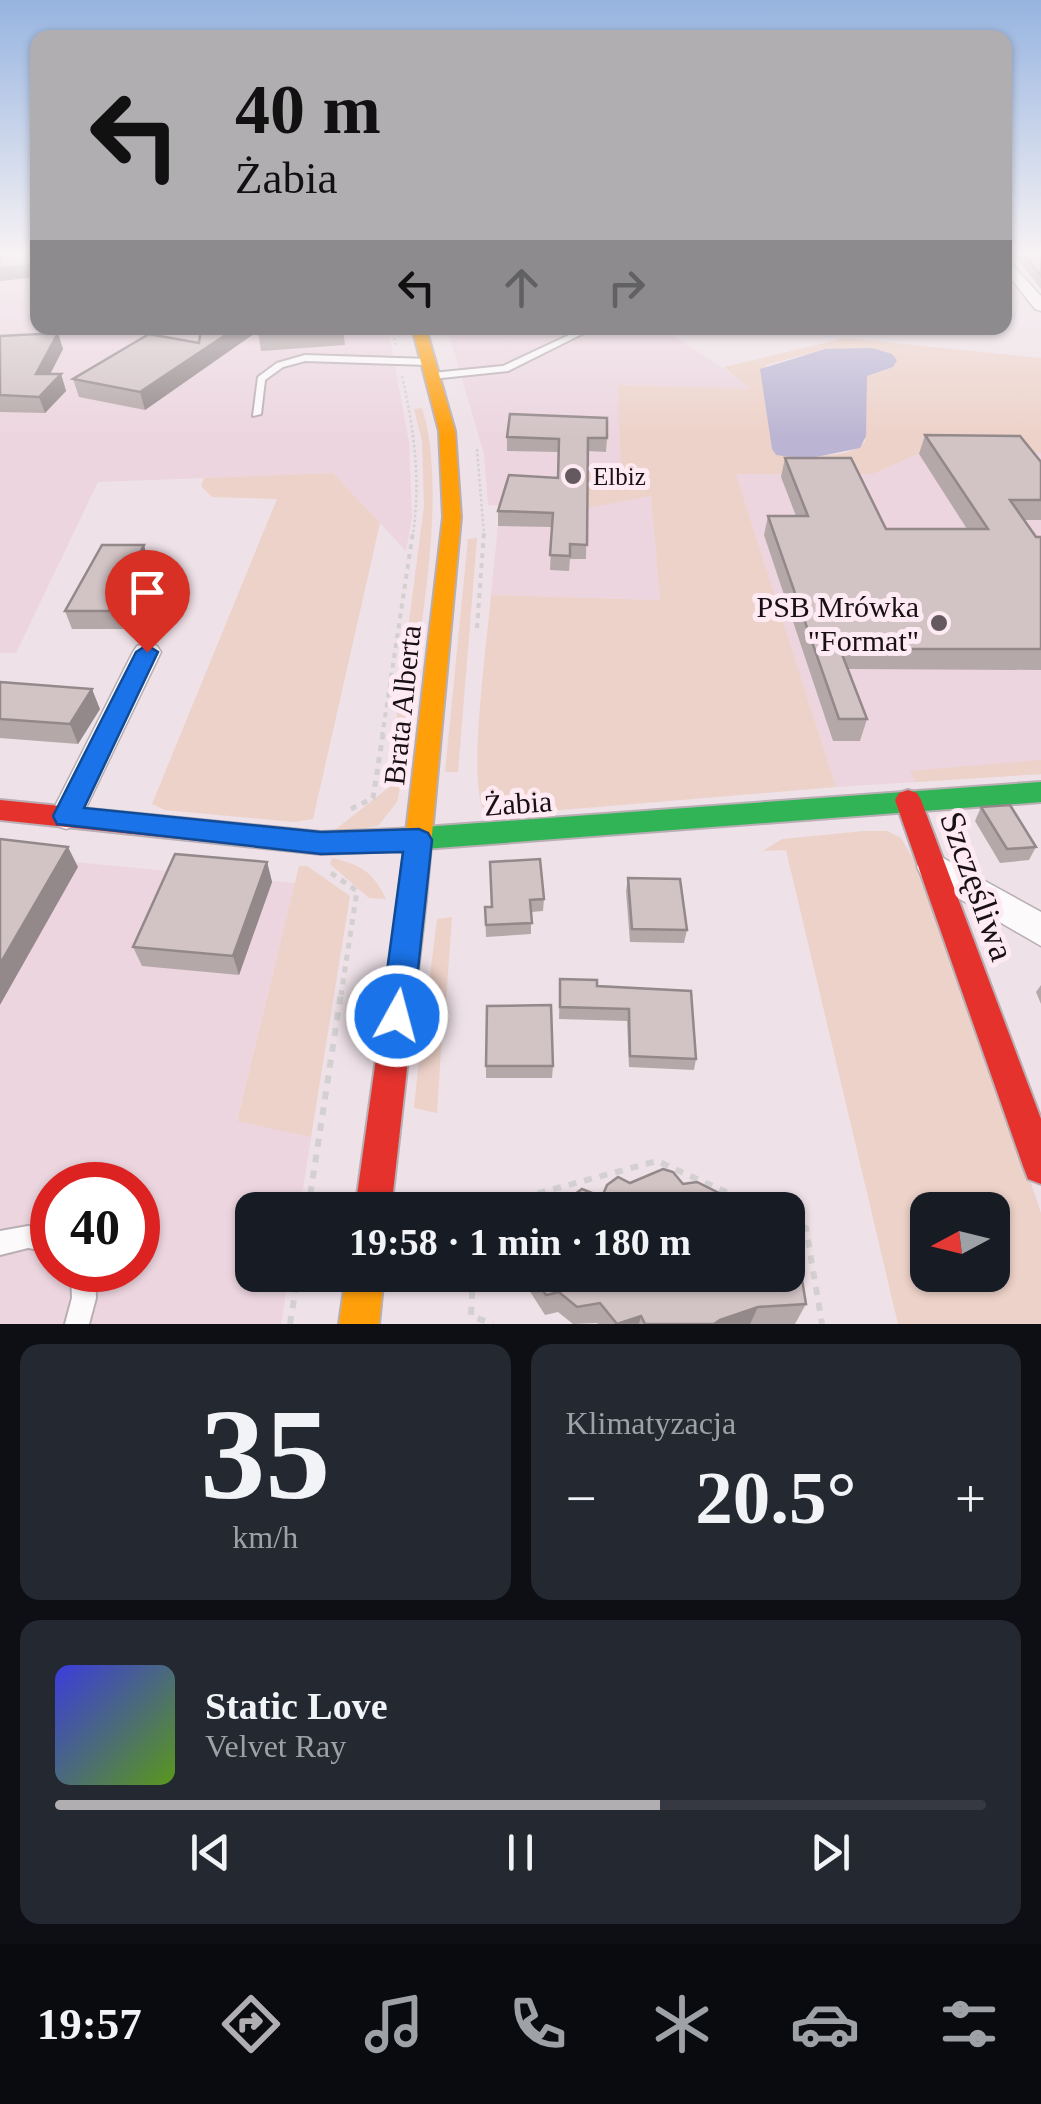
<!DOCTYPE html>
<html lang="pl">
<head>
<meta charset="utf-8">
<style>
  body { margin:0; font-family:"Times New Roman",serif; background:#242831; color:#f1f3f6; height:100vh; display:flex; flex-direction:column; font-size:38px; white-space:nowrap }
  * { box-sizing:border-box; margin:0 }
  p { font-size:32px; color:#9ea1a6 }
  .icon { flex:none; width:55px; height:55px; fill:none; stroke:currentColor; stroke-width:2; stroke-linecap:round; stroke-linejoin:round }
  .map { position:relative; height:1324px; overflow:hidden }
  .sheet { display:flex; flex-direction:column; gap:20px; padding:20px; background:#0d0f14; flex:1 }
  .sheet>* { flex:none }
  .hud { position:absolute; left:30px; top:30px; width:982px; height:305px; border-radius:20px; box-shadow:0 2px 8px #0004; background:#b1aeb2; color:#111; overflow:hidden }
  .needle { width:65px; rotate:263deg }
  .controls { position:absolute; left:910px; top:1192px; display:grid; gap:20px }
  .controls a { display:grid; place-items:center; width:100px; height:100px; border-radius:20px; background:#171b24; box-shadow:0 2px 8px #0004; font-size:50px }
  .speed { position:absolute; left:30px; top:1162px; display:flex; gap:20px; font-size:50px; font-weight:700; text-align:center }
  .speed>* { display:grid; place-content:center; width:130px; height:130px; border-radius:50%; background:#171b24; box-shadow:0 2px 8px #0004; line-height:1 }
  .speed .limit { border:15px solid #d22; background:#fff; color:#111 }
  .pin { position:absolute; display:grid; place-items:center; width:85px; height:85px; color:#fff; margin:-102px -42px; border-radius:50% 50% 50% 0; rotate:-45deg; box-shadow:0 0 10px #0007 }
  .pin .icon { rotate:45deg }
  .me { position:absolute; width:110px; margin:-55px; rotate:7deg; stroke-linejoin:round; filter:drop-shadow(0 0 8px #0008) }
  .turn { display:flex; align-items:center; gap:35px; height:210px; padding:0 40px; font-size:45px }
  .turn .icon { width:130px; height:130px; stroke-width:2.5 }
  .turn b { display:block; font-size:70px; line-height:85px }
  .lanes { display:flex; align-items:center; height:95px; padding:0 40px; background:#0003; justify-content:center; gap:50px; direction:ltr }
  .lanes .off { opacity:.35 }
  .big { font-size:75px; font-weight:600; line-height:1.1 }
  .sheet .widget { flex:1; display:flex; flex-direction:column; justify-content:center; gap:15px; min-width:0; padding:0 35px; border-radius:20px; background:#242831 }
  .sheet .dial { align-items:center; gap:0 }
  .dial b { font-size:130px; line-height:1 }
  .song { display:flex; align-items:center; gap:30px }
  .cover { width:120px; height:120px; border-radius:15px; background:linear-gradient(135deg,hsl(240 70% 55%),hsl(90 70% 35%)) }
  .played { height:10px; border-radius:5px; background:linear-gradient(90deg,#b1aeb2 65%,#363941 65%) }
  .keys { display:flex; justify-content:space-around; direction:ltr }
  .heat { display:flex; justify-content:space-between; align-items:center; font-size:55px; direction:ltr }
  .sheet .tiles { flex:1; display:grid; gap:20px; grid-template-columns:1fr 1fr }
  .widget:last-child { grid-column:span 2 }
  .trip { position:absolute; left:235px; top:1192px; width:570px; height:100px; border-radius:20px; background:#171b24; box-shadow:0 2px 8px #0004; font-weight:600; line-height:100px; text-align:center }
  .menu { display:flex; height:160px; justify-content:space-around; align-items:center; background:#090b0e; color:#9ea1a6 }
  .menu .icon { width:70px; height:70px }
  .menu .on { color:#b1aeb2 }
  .menu b { font-size:45px; color:#f1f3f6 }
  .map>svg:first-child { display:block }
</style>
</head>
<body>
<div class="map">
<svg width="1041" height="1324" viewBox="0 0 1041 1324">
  <rect width="100%" height="100%" fill="#eee1e7"/>
  <g fill="#ecd5df" fill-rule="evenodd">
    <path d="M 37,252 L 38,328 L 388,328 L 409,442 L 412,517 L 406,551 L 333,473 L 98,482 L 16,653 L 0,653 L 0,254 Z"/>
    <path d="M 447,328 L 662,328 L 750,386 L 751,389 L 621,465 L 587,507 L 651,495 L 660,600 L 491,595 L 500,506 L 488,505 L 484,454 Z"/>
    <path d="M 920,453 L 1041,453 L 1041,774 L 836,787 L 736,474 L 873,474 Z"/>
    <path d="M 0,855 L 295,883 L 237,1120 L 311,1137 L 300,1210 L 252,1210 L 252,1275 L 289,1275 L 281,1324 L 0,1324 ZM 52,1185 L 138,1185 L 138,1270 L 52,1270 Z"/>
  </g>
  <g fill="#edd2c9" fill-rule="evenodd">
    <path d="M 845,338 L 1041,358 L 1041,453 L 920,453 L 873,474 L 736,474 L 836,787 L 501,815 L 484,810 C 467,784 488,635 491,595 L 660,600 L 651,496 L 587,508 L 587,464 L 621,464 L 618,385 L 750,389 L 724,367 ZM 825,349 L 893,367 L 867,376 L 865,442 C 842,464 800,452 772,449 L 766,365 Z"/>
    <path d="M 422,408 C 451,500 413,670 398,768 L 390,768 L 424,506 L 422,441 L 414,409 Z"/>
    <path d="M 333,473 L 380,523 L 313,819 L 294,822 L 165,810 L 152,804 L 277,499 L 212,497 L 201,486 L 204,478 Z"/>
    <path d="M 477,538 L 458,772 L 445,772 L 468,539 Z"/>
    <path d="M 1041,760 L 1041,774 L 916,782 L 910,771 Z"/>
    <path d="M 401,784 L 397,802 L 378,826 L 331,833 L 392,785 Z"/>
    <path d="M 864,831 L 887,831 L 901,838 L 934,893 L 1041,1213 L 1041,1324 L 898,1324 L 786,850 L 763,851 L 782,839 ZM 928,1210 L 992,1210 L 992,1275 L 928,1275 Z"/>
    <path d="M 332,858 C 360,864 373,872 386,899 L 369,898 L 330,864 Z"/>
    <path d="M 299,866 L 307,866 L 350,896 L 311,1137 L 237,1121 Z"/>
    <path d="M 452,917 L 446,1001 L 427,1002 L 437,919 Z"/>
    <path d="M 443,1019 L 437,1113 L 414,1108 L 423,1021 Z"/>
  </g>
  <path fill="#bbb5d3" d="M 872,348 L 892,354 L 897,360 L 893,367 L 867,376 L 866,436 L 860,448 L 806,459 L 776,455 L 772,449 L 760,369 L 825,349 Z"/>
  <g fill="none" stroke-linecap="round" stroke-linejoin="round">
    <g stroke="#b8aeb3" stroke-width="4">
      <g id="lane">
        <path d="M 584,328 L 594,328 L 508,371 L 432,379 L 427,376 L 432,373 L 503,366 Z"/>
        <path d="M 305,355 L 428,359 L 432,362 L 428,365 L 305,361 L 283,367 L 265,380 L 261,414 L 253,416 L 258,377 L 277,363 Z"/>
        <path d="M 28,1226 L 52,1230 L 52,1252 L 28,1248 L 0,1255 L 0,1231 Z"/>
        <path d="M 71,1270 L 95,1270 L 96,1298 L 89,1324 L 65,1324 L 72,1298 Z"/>
      </g>
    </g>
    <g stroke="#b8aeb3" stroke-width="3">
      <g id="street">
        <path d="M 1005,257 L 1041,296 L 1041,311 L 1035,309 L 1005,271 Z"/>
        <path d="M 147,643 L 157,646 L 161,652 L 82,816 L 77,825 L 66,829 L 55,825 L 50,816 L 133,652 L 137,646 Z"/>
        <path d="M 934,853 L 1041,912 L 1041,946 L 922,877 L 917,867 L 922,857 Z"/>
      </g>
    </g>
    <g stroke="#b8aeb3" stroke-width="4">
      <path id="fast" d="M 1041,782 L 1041,802 L 397,851 L 387,848 L 383,840 L 387,832 L 397,829 Z"/>
    </g>
    <g stroke="#b8aeb3" stroke-width="4">
      <g id="slow">
        <path d="M 412,328 L 426,328 L 455,431 L 461,517 L 426,900 L 422,909 L 412,912 L 402,909 L 398,900 L 443,517 L 439,431 Z"/>
        <path d="M 346,1275 L 384,1275 L 379,1324 L 339,1324 Z"/>
      </g>
    </g>
    <g stroke="#b8aeb3" stroke-width="4">
      <g id="jam">
        <path d="M 908,790 L 917,793 L 921,800 L 1041,1119 L 1041,1184 L 1028,1179 L 1023,1166 L 895,800 L 899,793 Z"/>
        <path d="M 0,800 L 321,832 L 397,829 L 407,832 L 411,840 L 407,848 L 397,851 L 321,854 L 0,820 Z"/>
        <path d="M 412,888 L 422,891 L 426,900 L 391,1210 L 355,1210 L 398,900 L 402,891 Z"/>
      </g>
    </g>
    <g stroke="#d4d0d2" stroke-width="2.5" stroke-dasharray="2.5 2.5" stroke-linecap="butt">
      <path d="M 392,328 L 396,347"/>
      <path d="M 402,376 C 414,429 421,480 413,535"/>
      <path d="M 477,449 L 484,535"/>
    </g>
    <g stroke="#d4d0d2" stroke-width="4" stroke-dasharray="5 5" stroke-linecap="butt">
      <path d="M 477,628 L 484,532"/>
      <path d="M 382,737 L 413,532"/>
    </g>
    <g stroke="#d4d0d2" stroke-width="5" stroke-dasharray="6 6" stroke-linecap="butt">
      <path d="M 351,809 L 373,798 L 383,734"/>
      <path d="M 331,873 L 357,891 L 341,995"/>
    </g>
    <g stroke="#d4d0d2" stroke-width="6" stroke-dasharray="8 8" stroke-linecap="butt">
      <path d="M 308,1210 L 341,993"/>
      <path d="M 476,1210 L 657,1161 L 766,1210"/>
      <path d="M 788,1219 L 806,1228 L 822,1324"/>
      <path d="M 473,1275 L 471,1316 L 493,1324"/>
      <path d="M 290,1324 L 298,1275"/>
    </g>
    <use href="#lane" fill="#fcfafb" fill-rule="evenodd"/>
    <use href="#street" fill="#fcfafb" fill-rule="evenodd"/>
    <use href="#fast" fill="#30b455" fill-rule="evenodd"/>
    <use href="#slow" fill="#ff9f0a" fill-rule="evenodd"/>
    <use href="#jam" fill="#e5322d" fill-rule="evenodd"/>
  </g>
  <g fill="#b5a8a9">
    <path d="M 1012,252 L 1041,252 L 1041,289 Z"/>
    <path d="M 201,328 L 343,328 L 345,345 L 261,351 L 258,331 L 145,410 L 79,397 L 73,379 L 199,343 Z"/>
    <path d="M 0,336 L 63,349 L 50,374 L 61,374 L 66,391 L 45,413 L 0,412 Z"/>
    <path d="M 925,435 L 1041,462 L 1041,520 L 1024,520 L 1036,537 L 1041,537 L 1041,670 L 848,669 L 867,719 L 860,741 L 833,741 L 764,535 L 768,516 L 796,516 L 781,477 L 785,458 L 886,529 L 967,529 L 919,454 Z"/>
    <path d="M 507,437 L 607,438 L 606,452 L 588,451 L 586,559 L 570,559 L 569,571 L 550,570 L 552,527 L 498,526 L 498,511 L 558,478 L 559,452 L 507,451 Z"/>
    <path d="M 149,563 L 144,574 L 163,592 L 146,629 L 72,629 L 65,611 Z"/>
    <path d="M 0,682 L 100,709 L 78,744 L 0,738 Z"/>
    <path d="M 981,807 L 1036,847 L 1029,860 L 1000,863 L 975,821 Z"/>
    <path d="M 267,862 L 272,882 L 239,975 L 142,966 L 133,947 Z"/>
    <path d="M 490,862 L 544,899 L 543,911 L 531,912 L 531,934 L 486,937 L 485,907 L 492,907 Z"/>
    <path d="M 628,878 L 687,930 L 684,943 L 630,942 L 626,891 Z"/>
    <path d="M 560,979 L 597,986 L 696,1059 L 694,1070 L 629,1067 L 627,1021 L 559,1019 Z"/>
    <path d="M 1041,985 L 1041,1004 L 1036,992 Z"/>
    <path d="M 486,1066 L 553,1066 L 552,1078 L 486,1078 Z"/>
    <path d="M 663,1169 L 673,1172 L 683,1184 L 697,1182 L 747,1207 L 790,1205 L 806,1304 L 795,1324 L 598,1324 L 597,1323 L 573,1324 L 558,1312 L 545,1315 L 524,1282 L 524,1275 L 788,1275 L 788,1210 L 514,1210 L 515,1205 L 528,1197 L 542,1204 L 549,1200 L 564,1202 L 582,1189 L 602,1197 L 607,1185 L 618,1177 L 630,1183 Z"/>
  </g>
  <g fill="#93888a">
    <path d="M 38,265 L 38,277 L 0,281 L 0,268 Z"/>
    <path d="M 236,328 L 262,328 L 145,410 L 140,392 Z"/>
    <path d="M 58,333 L 63,349 L 42,390 L 36,374 Z"/>
    <path d="M 61,374 L 66,391 L 45,413 L 39,397 Z"/>
    <path d="M 144,545 L 149,563 L 135,593 L 129,575 Z"/>
    <path d="M 157,574 L 163,592 L 146,629 L 140,611 Z"/>
    <path d="M 92,689 L 100,709 L 78,744 L 70,724 Z"/>
    <path d="M 68,847 L 78,867 L 0,1005 L 0,964 Z"/>
    <path d="M 267,862 L 272,882 L 239,975 L 233,956 Z"/>
    <path d="M 758,1307 L 750,1324 L 714,1324 L 720,1320 Z"/>
    <path d="M 641,1316 L 639,1324 L 620,1324 Z"/>
  </g>
  <g fill="#d2c3c5" stroke="#93888a" stroke-width="2.5">
    <path d="M 0,252 L 38,252 L 38,265 L 0,268 Z"/>
    <path d="M 1022,252 L 1041,252 L 1041,276 Z"/>
    <path d="M 201,328 L 236,328 L 140,392 L 73,379 L 149,334 L 199,343 Z"/>
    <path d="M 258,328 L 343,328 L 258,334 Z"/>
    <path d="M 58,333 L 36,374 L 61,374 L 39,397 L 0,395 L 0,336 Z"/>
    <path d="M 510,414 L 607,418 L 607,438 L 588,438 L 587,545 L 570,544 L 570,556 L 550,555 L 553,513 L 498,511 L 509,475 L 558,478 L 559,439 L 507,437 Z"/>
    <path d="M 925,435 L 1020,436 L 1041,462 L 1041,500 L 1010,500 L 1036,537 L 1041,537 L 1041,649 L 840,649 L 867,719 L 839,719 L 768,516 L 808,516 L 785,458 L 851,458 L 886,529 L 988,529 Z"/>
    <path d="M 102,545 L 144,545 L 129,575 L 157,574 L 140,611 L 65,611 Z"/>
    <path d="M 0,682 L 92,689 L 70,724 L 0,719 Z"/>
    <path d="M 1010,805 L 1036,847 L 1007,849 L 981,807 Z"/>
    <path d="M 0,839 L 68,847 L 0,964 Z"/>
    <path d="M 175,854 L 267,862 L 233,956 L 133,947 Z"/>
    <path d="M 540,859 L 544,899 L 530,900 L 532,923 L 486,925 L 485,907 L 492,907 L 490,862 Z"/>
    <path d="M 628,878 L 680,879 L 687,930 L 632,929 Z"/>
    <path d="M 560,979 L 597,980 L 597,986 L 691,991 L 696,1059 L 630,1056 L 629,1009 L 560,1007 Z"/>
    <path d="M 551,1005 L 553,1066 L 486,1066 L 487,1006 Z"/>
    <path d="M 663,1169 L 673,1172 L 683,1184 L 697,1182 L 747,1207 L 790,1205 L 806,1304 L 758,1307 L 720,1320 L 714,1324 L 645,1324 L 641,1316 L 617,1324 L 600,1303 L 577,1307 L 559,1292 L 546,1295 L 532,1275 L 788,1275 L 788,1210 L 514,1210 L 515,1205 L 528,1197 L 542,1204 L 549,1200 L 564,1202 L 582,1189 L 602,1197 L 607,1185 L 618,1177 L 630,1183 Z"/>
  </g>
  <linearGradient id="sky" x2="0" y2="1"><stop stop-color="#96b4e0"/><stop offset="0.58" stop-color="#f7f2f4"/><stop offset="1" stop-color="#f7f2f4" stop-opacity="0"/></linearGradient>
  <rect width="1041" height="437" fill="url(#sky)"/>
  <path fill="#1a73e8" stroke="#114b97" stroke-width="2.5" d="M 147,645 L 158,652 L 84,808 L 321,832 L 419,829 L 428,833 L 432,840 L 413,1016 L 408,1026 L 397,1030 L 385,1026 L 381,1016 L 403,852 L 321,854 L 57,824 L 53,816 L 136,652 Z"/>
  <g fill="#63595e" stroke="#feeaf2" stroke-width="4">
    <circle cx="573" cy="476" r="10"/>
    <circle cx="939" cy="623" r="10"/>
  </g>
  <g text-anchor="middle" dominant-baseline="central" stroke-width="10" stroke-linejoin="round" paint-order="stroke">
    <g font-size="25" fill="#181014" stroke="#feeaf2" text-anchor="start">
      <text x="593" y="476">Elbiz</text>
    </g>
    <g font-size="30" fill="#181014" stroke="#feeaf2" text-anchor="end">
      <text x="919" y="606">PSB Mrówka<tspan x="919" dy="34">"Format"</tspan></text>
    </g>
    <g font-size="30" fill="#181014" stroke="#feeaf2">
      <text transform="translate(402 705) rotate(-84)">Brata Alberta</text>
      <text transform="translate(518 803) rotate(-4)">Żabia</text>
    </g>
    <g font-size="35" fill="#181014" stroke="#feeaf2">
      <text transform="translate(977 886) rotate(70)">Szczęśliwa</text>
    </g>
  </g>
</svg>
<div class="controls">
<a><svg class="needle" viewBox="-14 -14 28 28"><path d="M0-13l5 13h-10z" fill="#e53935"/><path d="M0 13l5-13h-10z" fill="#9ea1a6"/></svg></a>
</div>
<div class="speed"><div class="limit">40</div></div>
<div class="pin" style="left:147px;top:652px;background:#d93025"><svg class="icon" aria-label="arrive" viewBox="0 0 24 24"><path d="M6 21V4h12l-3 4 3 4H6"/></svg></div>
<svg class="me" style="left:397px;top:1016px" viewBox="-20 -20 40 40"><circle r="17" fill="#1a73e8" stroke="#fff" stroke-width="3"/><path d="M0-11L8 9 0 5-8 9z" fill="#fff"/></svg>
<div class="trip">19:58 · 1 min · 180 m</div>
<div class="hud">
<div class="turn"><svg class="icon" aria-label="left" viewBox="0 0 24 24"><path d="M17 20v-9H6M10 6l-5 5 5 5"/></svg><div><b>40 m</b>Żabia</div></div>
<div class="lanes"><svg class="icon" aria-label="left" viewBox="0 0 24 24"><path d="M17 20v-9H6M10 6l-5 5 5 5"/></svg><svg class="icon off" aria-label="ahead" viewBox="0 0 24 24"><path d="M12 20V5M6 11l6-6 6 6"/></svg><svg class="icon off" aria-label="right" viewBox="0 0 24 24"><path d="M7 20v-9h11M14 6l5 5-5 5"/></svg></div>
</div>
</div>
<section class="sheet">
<div class="tiles">
<div class="widget dial"><b>35</b><p>km/h</p></div>
<div class="widget"><p>Klimatyzacja</p>
<div class="heat"><a>−</a><b class="big">20.5°</b><a>+</a></div>
</div>
<div class="widget">
<div class="song"><i class="cover"></i><div><b>Static Love</b><p>Velvet Ray</p></div></div>
<div class="played"></div>
<div class="keys"><svg class="icon" aria-label="previous" viewBox="0 0 24 24"><path d="M18 5L8 12l10 7zM5 5v14"/></svg><svg class="icon" aria-label="pause" viewBox="0 0 24 24"><path d="M8 5v14M16 5v14"/></svg><svg class="icon" aria-label="next" viewBox="0 0 24 24"><path d="M6 5l10 7-10 7zM19 5v14"/></svg></div>
</div>
</div>
</section>
<nav class="menu">
<b>19:57</b>
<svg class="icon on" aria-label="directions" viewBox="0 0 24 24"><path d="M12 3l9 9-9 9-9-9zM9 14v-3h6M13 9l2 2-2 2"/></svg>
<svg class="icon" aria-label="music" viewBox="0 0 24 24"><path d="M9 18V5l10-2v13"/><circle cx="6" cy="18" r="3"/><circle cx="16" cy="16" r="3"/></svg>
<svg class="icon" aria-label="phone" viewBox="0 0 24 24"><path d="M5 4h4l2 5-3 2q2 4 5 5l2-3 5 2v4C11 20 4 13 5 4z"/></svg>
<svg class="icon" aria-label="climate" viewBox="0 0 24 24"><path d="M12 3v18M4 7l16 10M4 17L20 7"/></svg>
<svg class="icon" aria-label="car" viewBox="0 0 24 24"><path d="M5 17H2v-5l4-1 3-4h7l3 4 3 1v5h-3M9 17h6M6 11h13"/><circle cx="7" cy="17" r="2"/><circle cx="17" cy="17" r="2"/></svg>
<svg class="icon" aria-label="filters" viewBox="0 0 24 24"><path d="M4 7h16M4 17h16"/><circle cx="9" cy="7" r="2"/><circle cx="15" cy="17" r="2"/></svg>
</nav>
</body>
</html>
